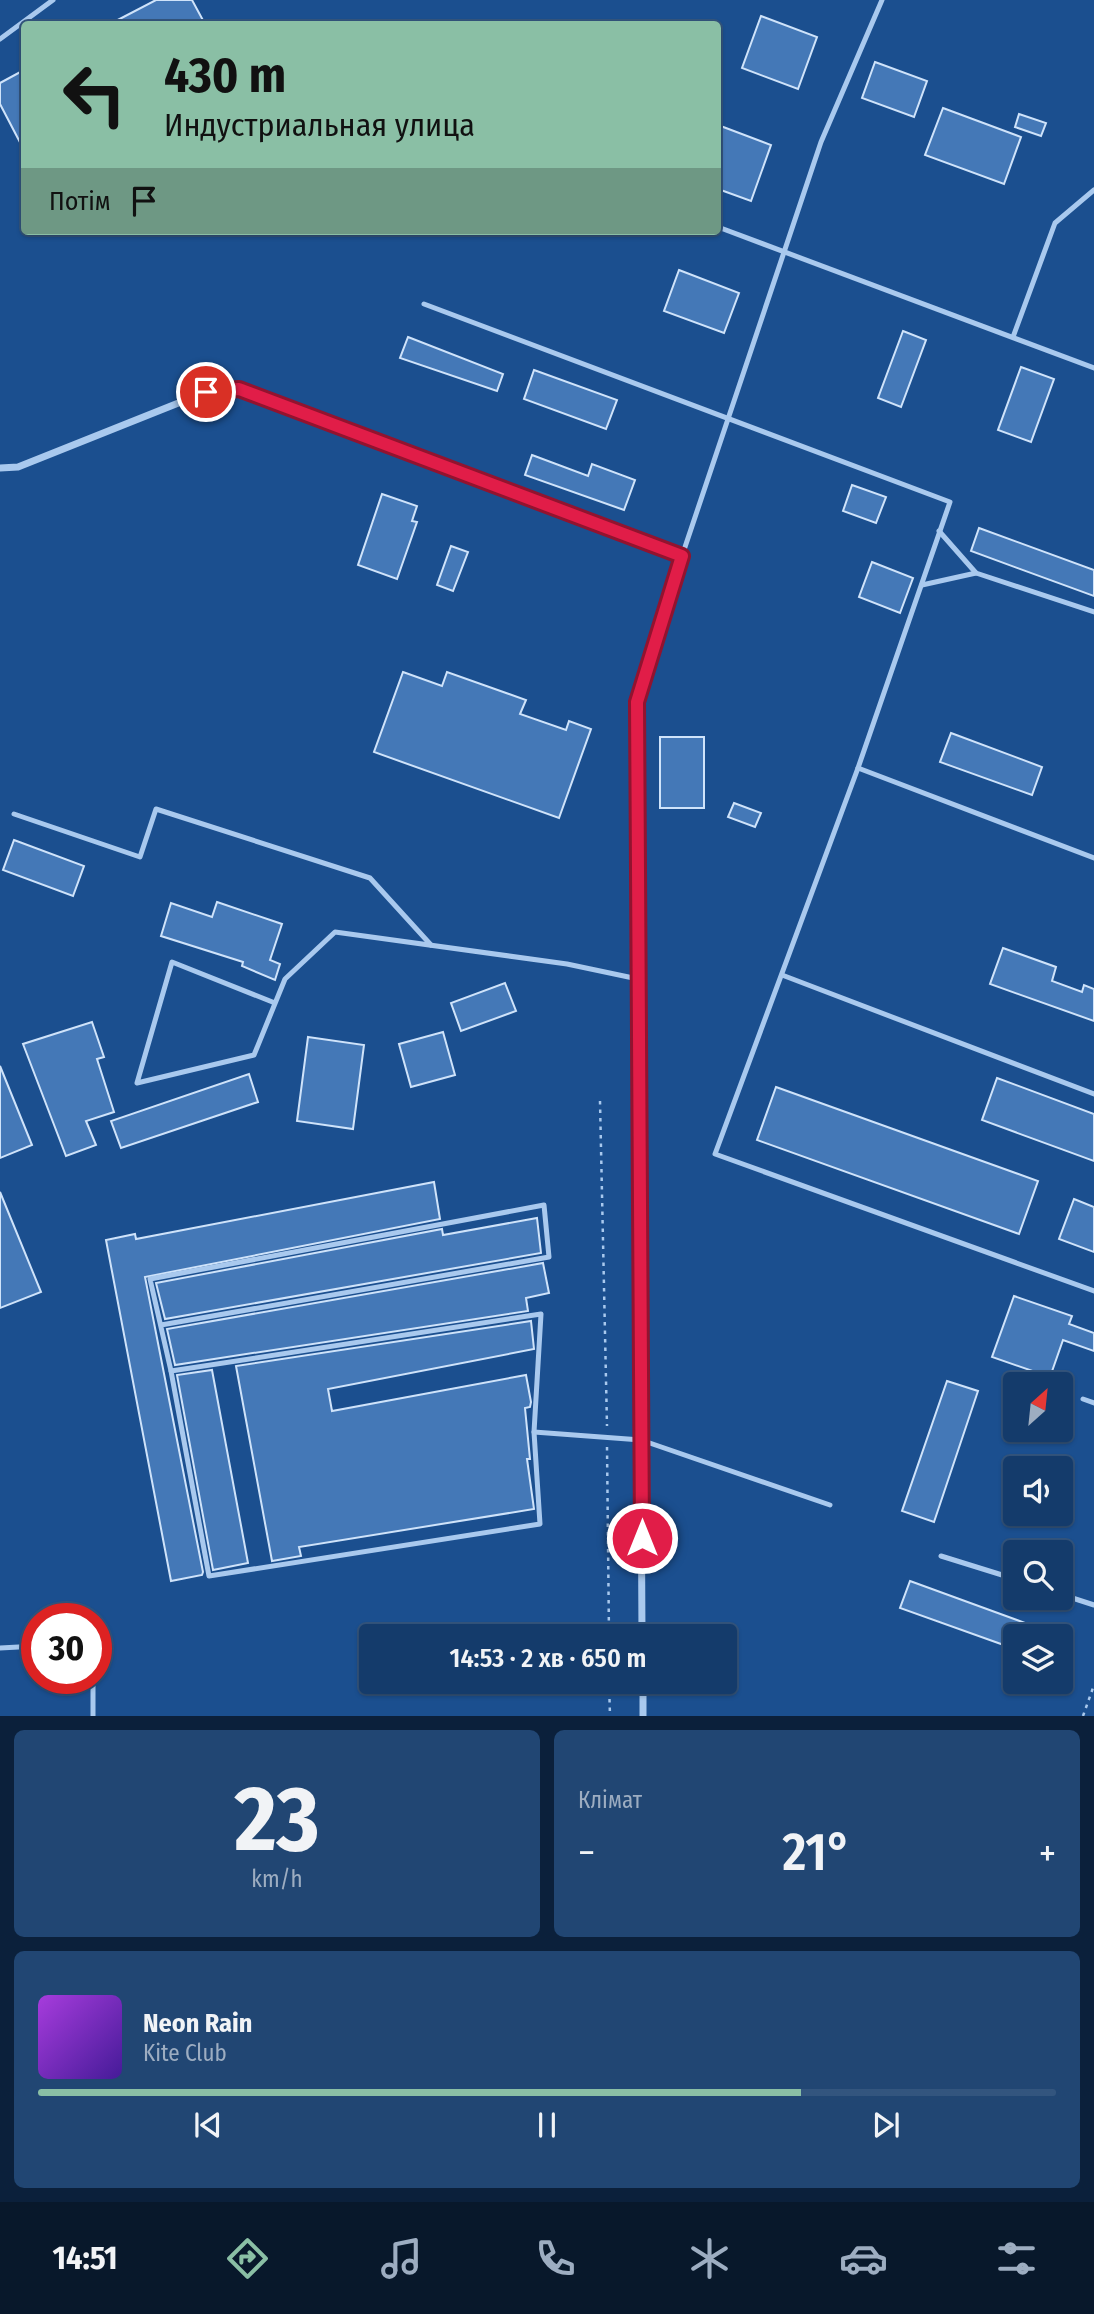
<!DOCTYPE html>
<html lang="uk">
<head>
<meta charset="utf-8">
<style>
  body { margin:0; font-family:"Fira Sans Condensed",sans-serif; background:#214673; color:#f1f3f6; height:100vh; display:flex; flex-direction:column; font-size:26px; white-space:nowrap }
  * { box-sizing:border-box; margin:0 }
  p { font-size:23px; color:#9dadc1 }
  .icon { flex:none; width:38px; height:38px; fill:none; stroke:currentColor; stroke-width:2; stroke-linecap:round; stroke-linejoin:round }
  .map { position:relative; height:1716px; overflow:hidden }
  .panel { display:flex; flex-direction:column; gap:14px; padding:14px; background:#0b203b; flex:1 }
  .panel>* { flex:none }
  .banner { position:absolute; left:21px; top:21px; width:700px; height:214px; border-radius:7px; box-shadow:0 2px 5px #0004,0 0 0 2px #33557e; background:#8abfa5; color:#111; overflow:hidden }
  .needle { width:46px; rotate:27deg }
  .controls { position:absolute; left:1003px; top:1372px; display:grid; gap:14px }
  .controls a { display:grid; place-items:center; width:70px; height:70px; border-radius:7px; background:#143b6b; box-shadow:0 2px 5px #0004,0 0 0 2px #33557e; font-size:35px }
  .speed { position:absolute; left:21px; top:1603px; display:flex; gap:14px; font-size:35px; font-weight:700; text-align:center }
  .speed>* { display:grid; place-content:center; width:91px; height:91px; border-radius:50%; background:#143b6b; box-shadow:0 2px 5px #0004,0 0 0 2px #33557e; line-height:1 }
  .speed .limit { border:10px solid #d22; background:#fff; color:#111 }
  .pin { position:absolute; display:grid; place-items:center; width:60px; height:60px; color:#fff; margin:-30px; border:4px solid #fff; border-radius:50%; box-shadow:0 2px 7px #0007 }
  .me { position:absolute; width:77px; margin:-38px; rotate:0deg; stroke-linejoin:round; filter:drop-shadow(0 0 5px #0008) }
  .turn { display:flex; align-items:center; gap:24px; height:147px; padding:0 28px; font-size:32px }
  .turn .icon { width:91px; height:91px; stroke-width:2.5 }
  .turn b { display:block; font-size:49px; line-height:60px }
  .then { display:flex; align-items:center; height:66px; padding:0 28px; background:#0003; gap:14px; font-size:26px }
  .big { font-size:52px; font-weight:600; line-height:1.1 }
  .panel .widget { flex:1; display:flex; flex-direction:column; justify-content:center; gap:10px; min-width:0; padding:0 24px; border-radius:10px; background:#214673 }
  .panel .dial { align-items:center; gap:0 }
  .dial b { font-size:91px; line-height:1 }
  .song { display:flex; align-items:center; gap:21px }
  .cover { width:84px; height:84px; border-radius:10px; background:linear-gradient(135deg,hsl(280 70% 55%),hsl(260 70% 35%)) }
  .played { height:7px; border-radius:4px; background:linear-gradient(90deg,#8abfa5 75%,#33557e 75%) }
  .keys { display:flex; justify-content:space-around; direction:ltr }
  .heat { display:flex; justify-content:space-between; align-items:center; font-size:38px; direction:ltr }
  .panel .tiles { flex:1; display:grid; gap:14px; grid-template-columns:1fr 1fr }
  .widget:last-child { grid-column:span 2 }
  .trip { position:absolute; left:359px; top:1624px; width:378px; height:70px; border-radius:7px; background:#143b6b; box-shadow:0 2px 5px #0004,0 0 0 2px #33557e; font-weight:600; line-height:70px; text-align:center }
  .dock { display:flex; height:112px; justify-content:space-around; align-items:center; background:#08182b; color:#9dadc1 }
  .dock .icon { width:49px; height:49px }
  .dock .active { color:#8abfa5 }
  .dock b { font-size:32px; color:#f1f3f6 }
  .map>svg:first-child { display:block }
</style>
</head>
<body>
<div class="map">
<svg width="1094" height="1716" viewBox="0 0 1094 1716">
  <rect width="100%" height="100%" fill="#1b4f8f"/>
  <g fill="#4478b7" stroke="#cfe3fa" stroke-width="2">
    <path d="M 156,0 L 192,0 L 205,24 L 110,24 Z"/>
    <path d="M 761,16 L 817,37 L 798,89 L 742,68 Z"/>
    <path d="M 875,62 L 927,81 L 914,117 L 862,98 Z"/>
    <path d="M 24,70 L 24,150 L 0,104 L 0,83 Z"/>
    <path d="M 943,108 L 1021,137 L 1004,184 L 925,155 Z"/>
    <path d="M 1019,114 L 1046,123 L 1041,136 L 1015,127 Z"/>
    <path d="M 718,125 L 771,145 L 751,201 L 718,189 Z"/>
    <path d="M 679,270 L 739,293 L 724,333 L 664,311 Z"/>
    <path d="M 903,331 L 926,340 L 901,407 L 878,398 Z"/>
    <path d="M 408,337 L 503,374 L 497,391 L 400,358 Z"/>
    <path d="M 1021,367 L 1054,379 L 1031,442 L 998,430 Z"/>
    <path d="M 534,370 L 617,400 L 606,429 L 524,399 Z"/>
    <path d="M 532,455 L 588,476 L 592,464 L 635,480 L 624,510 L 525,475 Z"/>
    <path d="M 852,485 L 886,497 L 876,523 L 843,511 Z"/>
    <path d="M 382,494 L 417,506 L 412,521 L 417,522 L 397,579 L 358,565 Z"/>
    <path d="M 979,528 L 1094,570 L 1094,596 L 971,551 Z"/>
    <path d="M 451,546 L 468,552 L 453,591 L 437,585 Z"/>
    <path d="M 872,562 L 913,578 L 900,613 L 859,597 Z"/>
    <path d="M 403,672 L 442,686 L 447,672 L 526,700 L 520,714 L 566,730 L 569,721 L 591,729 L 559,818 L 374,752 Z"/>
    <path d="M 951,733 L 1042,767 L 1032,795 L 940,762 Z"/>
    <rect x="660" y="737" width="44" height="71"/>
    <path d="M 734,803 L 761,813 L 755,827 L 728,817 Z"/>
    <path d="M 14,840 L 84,866 L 73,896 L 3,870 Z"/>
    <path d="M 217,902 L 282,924 L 270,960 L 280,964 L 275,980 L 242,966 L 243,962 L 161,936 L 171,903 L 212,917 Z"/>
    <path d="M 1003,948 L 1056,967 L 1052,981 L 1082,992 L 1084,985 L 1094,989 L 1094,1021 L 990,984 Z"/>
    <path d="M 505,983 L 516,1011 L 461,1031 L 451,1003 Z"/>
    <path d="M 92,1022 L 104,1057 L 97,1059 L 114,1112 L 86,1121 L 96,1145 L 66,1156 L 23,1044 Z"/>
    <path d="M 443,1032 L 455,1075 L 411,1087 L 399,1044 Z"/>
    <path d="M 308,1037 L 364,1045 L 353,1129 L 297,1121 Z"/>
    <path d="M 0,1066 L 32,1145 L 0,1158 Z"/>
    <path d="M 249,1074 L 258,1102 L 121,1148 L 111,1121 Z"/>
    <path d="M 997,1078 L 1094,1114 L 1094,1161 L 982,1120 Z"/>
    <path d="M 776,1087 L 1038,1181 L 1019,1234 L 757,1140 Z"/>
    <path d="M 434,1182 L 440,1219 L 145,1277 L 203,1572 L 202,1575 L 171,1581 L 106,1240 L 135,1234 L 136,1239 Z"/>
    <path d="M 0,1192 L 41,1292 L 0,1308 Z"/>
    <path d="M 1074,1199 L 1094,1207 L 1094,1252 L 1059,1239 Z"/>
    <path d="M 537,1218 L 541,1253 L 165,1319 L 156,1283 L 442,1229 L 443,1235 Z"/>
    <path d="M 543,1263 L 549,1293 L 526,1298 L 528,1311 L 175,1365 L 167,1329 Z"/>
    <path d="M 1014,1296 L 1072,1316 L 1069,1324 L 1094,1333 L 1094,1351 L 1063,1340 L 1050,1377 L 992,1357 Z"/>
    <path d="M 531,1321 L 534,1349 L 328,1389 L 332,1411 L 526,1375 L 531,1402 L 530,1407 L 525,1408 L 530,1459 L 527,1459 L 534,1509 L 299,1547 L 301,1556 L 272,1561 L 236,1366 Z"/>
    <path d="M 212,1370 L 248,1563 L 213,1570 L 177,1375 Z"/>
    <path d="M 947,1381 L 978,1391 L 934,1522 L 902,1511 Z"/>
    <path d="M 910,1581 L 1028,1624 L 1024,1636 L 1015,1636 L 1015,1649 L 900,1608 Z"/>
  </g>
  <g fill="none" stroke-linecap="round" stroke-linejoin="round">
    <g stroke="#a9c9ee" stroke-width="2.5" stroke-dasharray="3.5 5" stroke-linecap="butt">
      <path d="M 600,1101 L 607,1426"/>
      <path d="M 607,1447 L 609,1636"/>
      <path d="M 609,1682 L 610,1716"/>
      <path d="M 1083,1716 L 1094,1685"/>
    </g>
    <g stroke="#a9c9ee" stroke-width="5">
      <path d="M 0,39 L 53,0"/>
      <path d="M 718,227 L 1094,368"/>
      <path d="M 424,304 L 950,502 L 858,768 L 715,1154 L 1094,1291"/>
      <path d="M 1013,337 L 1055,223 L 1094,190"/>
      <path d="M 939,531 L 976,573 L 1094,612"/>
      <path d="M 682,556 L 821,142 L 882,0"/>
      <path d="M 922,585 L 976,573"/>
      <path d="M 858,768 L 1094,858"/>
      <path d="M 14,814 L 140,857 L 156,809 L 370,878 L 431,945"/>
      <path d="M 782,975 L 1094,1094"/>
      <path d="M 275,1003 L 172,962 L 137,1083 L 254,1055 L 285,979 L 335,932 L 567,964 L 638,979"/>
      <path d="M 541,1314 L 534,1432 L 540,1524 L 209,1576 L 171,1371 Z"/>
      <path d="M 161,1325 L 549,1257 L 544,1205 L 150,1279 L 171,1371"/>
      <path d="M 1083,1399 L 1094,1403"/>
      <path d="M 534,1432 L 641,1440 L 830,1505"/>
      <path d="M 941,1556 L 1015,1579"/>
      <path d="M 1060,1594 L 1094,1605"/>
      <path d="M 0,1648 L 37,1646"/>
      <path d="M 93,1678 L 93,1716"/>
    </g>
    <g stroke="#a9c9ee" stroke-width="7">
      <path d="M 0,468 L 18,467 L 206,392 L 239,389 L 682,556 L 637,702 L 642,1636"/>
      <path d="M 643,1682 L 643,1716"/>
    </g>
  </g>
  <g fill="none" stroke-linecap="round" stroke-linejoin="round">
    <g stroke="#92132f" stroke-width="18">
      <path id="route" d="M 206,392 L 239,389 L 682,556 L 637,702 L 642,1538"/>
    </g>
    <use href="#route" stroke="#e11d48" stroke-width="12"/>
  </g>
</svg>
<div class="controls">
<a><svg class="needle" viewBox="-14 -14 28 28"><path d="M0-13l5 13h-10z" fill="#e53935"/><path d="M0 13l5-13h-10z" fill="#9dadc1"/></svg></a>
<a><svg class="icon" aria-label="sound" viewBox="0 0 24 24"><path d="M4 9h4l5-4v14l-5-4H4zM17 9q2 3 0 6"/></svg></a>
<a><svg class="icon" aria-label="search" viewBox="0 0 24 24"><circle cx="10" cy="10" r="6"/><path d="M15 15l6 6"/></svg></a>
<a><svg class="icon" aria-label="layers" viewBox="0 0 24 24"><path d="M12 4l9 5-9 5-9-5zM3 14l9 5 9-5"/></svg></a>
</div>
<div class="speed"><div class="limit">30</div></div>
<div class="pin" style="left:206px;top:392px;background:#d93025"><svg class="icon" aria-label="arrive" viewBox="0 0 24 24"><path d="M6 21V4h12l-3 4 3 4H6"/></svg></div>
<svg class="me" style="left:642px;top:1538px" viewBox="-20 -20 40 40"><circle r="17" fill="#e11d48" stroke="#fff" stroke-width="3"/><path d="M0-11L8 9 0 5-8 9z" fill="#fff"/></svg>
<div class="trip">14:53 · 2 хв · 650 m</div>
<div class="banner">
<div class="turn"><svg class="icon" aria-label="left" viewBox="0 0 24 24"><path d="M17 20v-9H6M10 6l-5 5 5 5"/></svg><div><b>430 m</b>Индустриальная улица</div></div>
<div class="then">Потім<svg class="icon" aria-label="arrive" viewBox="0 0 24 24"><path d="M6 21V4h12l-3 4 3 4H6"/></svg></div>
</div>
</div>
<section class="panel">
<div class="tiles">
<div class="widget dial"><b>23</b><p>km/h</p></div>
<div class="widget"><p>Клімат</p>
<div class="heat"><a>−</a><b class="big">21°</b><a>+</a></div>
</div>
<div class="widget">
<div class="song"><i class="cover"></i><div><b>Neon Rain</b><p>Kite Club</p></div></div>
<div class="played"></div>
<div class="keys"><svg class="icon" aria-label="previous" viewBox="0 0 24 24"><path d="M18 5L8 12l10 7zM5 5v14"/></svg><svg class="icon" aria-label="pause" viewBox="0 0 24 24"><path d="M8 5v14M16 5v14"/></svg><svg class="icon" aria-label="next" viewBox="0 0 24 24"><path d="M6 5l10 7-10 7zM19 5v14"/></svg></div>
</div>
</div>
</section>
<nav class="dock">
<b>14:51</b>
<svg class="icon active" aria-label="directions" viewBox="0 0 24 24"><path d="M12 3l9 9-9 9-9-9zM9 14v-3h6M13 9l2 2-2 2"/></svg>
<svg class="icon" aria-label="music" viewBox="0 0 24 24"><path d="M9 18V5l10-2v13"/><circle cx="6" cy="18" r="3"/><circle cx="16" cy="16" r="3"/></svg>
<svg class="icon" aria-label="phone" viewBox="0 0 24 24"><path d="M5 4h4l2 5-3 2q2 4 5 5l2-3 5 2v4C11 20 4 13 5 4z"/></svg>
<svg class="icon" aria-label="climate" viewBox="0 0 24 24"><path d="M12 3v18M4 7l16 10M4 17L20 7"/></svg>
<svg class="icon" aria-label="car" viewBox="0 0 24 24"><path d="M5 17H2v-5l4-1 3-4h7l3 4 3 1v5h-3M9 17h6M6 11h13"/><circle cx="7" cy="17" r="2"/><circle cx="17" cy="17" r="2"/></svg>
<svg class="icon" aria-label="filters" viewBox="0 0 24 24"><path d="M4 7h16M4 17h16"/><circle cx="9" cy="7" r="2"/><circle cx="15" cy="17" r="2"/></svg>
</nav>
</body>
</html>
